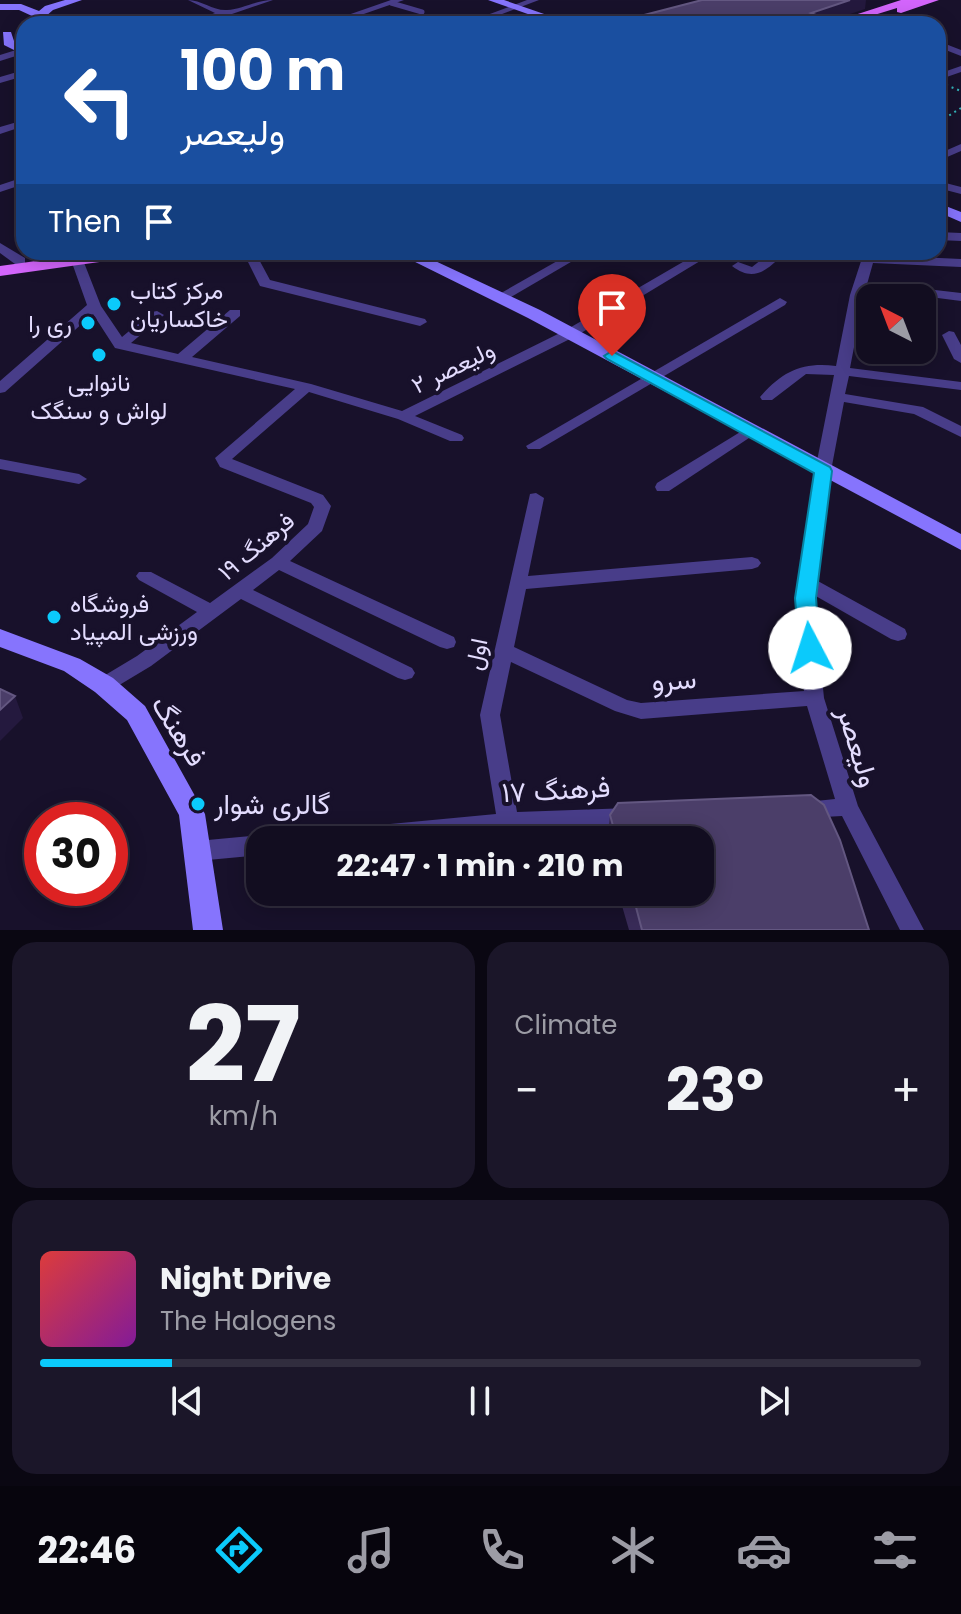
<!DOCTYPE html>
<html lang="en">
<head>
<meta charset="utf-8">
<style>
  body { margin:0; font-family:Poppins,Vazirmatn,sans-serif; background:#1b1629; color:#f1f3f6; height:100vh; display:flex; flex-direction:column; font-size:30px; white-space:nowrap }
  * { box-sizing:border-box; margin:0 }
  p { font-size:26px; color:#9c9ca5 }
  .icon { flex:none; width:44px; height:44px; fill:none; stroke:currentColor; stroke-width:2; stroke-linecap:round; stroke-linejoin:round }
  .map { position:relative; height:930px; overflow:hidden }
  .panel { display:flex; flex-direction:column; gap:12px; padding:12px; background:#0a0712; flex:1 }
  .panel>* { flex:none }
  .top-card { position:absolute; left:16px; top:16px; width:930px; height:244px; border-radius:24px; box-shadow:0 4px 20px #0003,0 0 0 2px #312d3e; background:#1a4fa0; color:#fff; overflow:hidden }
  .needle { width:52px; rotate:318deg }
  .controls { position:absolute; left:856px; top:284px; display:grid; gap:16px }
  .controls a { display:grid; place-items:center; width:80px; height:80px; border-radius:16px; background:#120d20; box-shadow:0 4px 20px #0003,0 0 0 2px #312d3e; font-size:40px }
  .speed { position:absolute; left:24px; top:802px; display:flex; gap:16px; font-size:40px; font-weight:700; text-align:center }
  .speed>* { display:grid; place-content:center; width:104px; height:104px; border-radius:50%; background:#120d20; box-shadow:0 4px 20px #0003,0 0 0 2px #312d3e; line-height:1 }
  .speed .limit { border:12px solid #d22; background:#fff; color:#111 }
  .pin { position:absolute; display:grid; place-items:center; width:68px; height:68px; color:#fff; margin:-82px -34px; border-radius:50% 50% 50% 0; rotate:-45deg; box-shadow:0 0 8px #0007 }
  .pin .icon { rotate:45deg }
  .me { position:absolute; width:88px; margin:-44px; rotate:355deg; stroke-linejoin:round; filter:drop-shadow(0 0 6px #0008) }
  .turn { display:flex; align-items:center; gap:28px; height:168px; padding:0 32px; font-size:36px }
  .turn .icon { width:104px; height:104px; stroke-width:2.5 }
  .turn b { display:block; font-size:56px; line-height:68px }
  .then { display:flex; align-items:center; height:76px; padding:0 32px; background:#0003; gap:16px; font-size:30px }
  .big { font-size:60px; font-weight:700; line-height:1.1 }
  .panel .widget { flex:1; display:flex; flex-direction:column; justify-content:center; gap:12px; min-width:0; padding:0 28px; border-radius:24px; background:#1b1629 }
  .panel .dial { align-items:center; gap:0 }
  .dial b { font-size:104px; line-height:1 }
  .song { display:flex; align-items:center; gap:24px }
  .cover { width:96px; height:96px; border-radius:12px; background:linear-gradient(135deg,hsl(0 70% 55%),hsl(290 70% 35%)) }
  .played { height:8px; border-radius:4px; background:linear-gradient(90deg,#0bcafb 15%,#312d3e 15%) }
  .keys { display:flex; justify-content:space-around; direction:ltr }
  .heat { display:flex; justify-content:space-between; align-items:center; font-size:44px; direction:ltr }
  .panel .tiles { flex:1; display:grid; gap:12px; grid-template-columns:1fr 1fr }
  .widget:last-child { grid-column:span 2 }
  .trip { position:absolute; left:246px; top:826px; width:468px; height:80px; border-radius:24px; background:#120d20; box-shadow:0 4px 20px #0003,0 0 0 2px #312d3e; font-weight:700; line-height:80px; text-align:center }
  .tab-bar { display:flex; height:128px; justify-content:space-around; align-items:center; background:#07050d; color:#9c9ca5 }
  .tab-bar .icon { width:56px; height:56px }
  .tab-bar .active { color:#0bcafb }
  .tab-bar b { font-size:36px; color:#f1f3f6 }
  .map>svg:first-child { display:block }
</style>
</head>
<body>
<div class="map">
<svg width="961" height="930" viewBox="0 0 961 930">
  <rect width="100%" height="100%" fill="#18112b"/>
  <g fill="none" stroke-linecap="round" stroke-linejoin="round">
    <g stroke="#33b5bb" stroke-width="2" stroke-dasharray="2 4" stroke-linecap="butt">
      <path d="M 946,85 L 961,91"/>
      <path d="M 938,118 L 945,118 L 961,108"/>
    </g>
    <path stroke="#483d89" stroke-width="5" d="M 391,3 L 422,12"/>
    <g fill="#483d89" fill-rule="evenodd">
      <path d="M 188,0 C 201,0 214,11 227,10 C 243,9 256,0 273,0 L 232,14 L 252,24 L 240,24 L 223,17 L 198,24 L 185,24 L 215,13 Z"/>
      <path d="M 391,0 L 404,0 L 335,24 L 322,24 Z"/>
      <path d="M 527,0 L 539,0 L 476,24 L 463,24 Z"/>
      <path d="M 867,17 L 881,22 L 882,24 L 864,22 L 863,20 Z"/>
      <path d="M 938,41 L 961,50 L 961,56 L 938,47 Z"/>
      <path d="M 16,50 L 21,53 L 19,55 L 0,61 L 0,55 Z"/>
      <path d="M 961,66 L 961,72 L 938,80 L 938,74 Z"/>
      <path d="M 24,70 L 24,76 L 0,83 L 0,77 Z"/>
      <path d="M 24,120 L 24,126 L 0,134 L 0,127 Z"/>
      <path d="M 961,144 L 961,151 L 938,161 L 938,154 Z"/>
      <path d="M 24,177 L 24,184 L 0,192 L 0,185 Z"/>
      <path d="M 938,181 L 961,187 L 961,194 L 938,188 Z"/>
      <path d="M 938,232 L 961,233 L 961,241 L 938,240 Z"/>
      <path d="M 0,243 L 25,258 L 25,264 L 15,264 L 0,253 Z"/>
      <path d="M 243,252 L 255,252 L 270,280 L 425,319 L 427,322 L 420,326 L 260,286 Z"/>
      <path d="M 573,252 L 588,252 L 506,300 L 501,301 L 494,297 Z"/>
      <path d="M 700,252 L 715,252 L 576,336 L 415,416 L 462,435 L 464,438 L 462,441 L 450,441 L 398,419 L 309,392 L 232,459 L 323,495 L 331,506 L 322,531 L 290,561 L 454,637 L 456,642 L 454,647 L 447,649 L 440,647 L 279,570 L 253,590 L 412,668 L 415,673 L 412,678 L 405,680 L 398,678 L 241,599 L 151,666 L 111,690 L 104,692 L 97,690 L 94,685 L 97,680 L 137,656 L 197,612 L 139,580 L 136,576 L 139,572 L 151,572 L 210,603 L 272,558 L 308,524 L 314,507 L 311,503 L 220,467 L 215,458 L 295,389 L 115,348 L 93,314 L 5,392 L 0,393 L 0,381 L 87,305 L 71,260 L 72,257 L 77,256 L 83,260 L 101,306 L 122,337 L 152,312 L 157,311 L 164,315 L 131,343 L 178,354 L 230,310 L 240,310 L 240,316 L 192,357 L 311,384 L 402,411 L 566,330 Z"/>
      <path d="M 771,252 L 785,252 C 768,270 754,283 732,266 L 738,262 L 752,267 Z"/>
      <path d="M 864,252 L 876,252 L 875,255 L 961,259 L 961,267 L 873,263 L 864,295 L 850,368 L 961,382 L 961,390 L 849,376 L 845,394 L 923,407 L 961,426 L 961,437 L 914,414 L 844,402 L 831,471 L 816,580 L 905,629 L 907,634 L 905,639 L 898,641 L 891,639 L 814,595 L 814,598 L 824,698 L 858,806 L 924,930 L 900,930 L 842,816 L 805,818 L 797,815 L 794,809 L 797,803 L 835,799 L 807,706 L 641,719 L 615,711 L 511,662 L 500,715 L 517,812 L 630,808 L 638,811 L 641,817 L 638,823 L 630,826 L 508,831 L 416,840 L 305,840 L 308,833 L 316,831 L 496,814 L 480,715 L 530,494 L 536,493 L 544,498 L 528,576 L 752,557 L 758,559 L 761,563 L 758,567 L 752,569 L 526,589 L 514,647 L 627,700 L 641,703 L 804,691 L 796,598 L 815,471 L 834,375 L 806,374 L 772,400 L 762,400 L 760,397 C 783,371 802,362 836,366 L 850,295 Z"/>
      <path d="M 935,290 L 961,293 L 961,301 L 930,297 L 930,291 Z"/>
      <path d="M 780,298 L 787,302 L 785,305 L 540,449 L 528,449 L 526,446 Z"/>
      <path d="M 949,331 L 954,332 L 961,345 L 961,363 L 954,359 L 942,335 Z"/>
      <path d="M 750,426 L 758,431 L 755,434 L 669,491 L 657,491 L 655,487 L 657,483 Z"/>
      <path d="M 0,459 L 79,474 L 87,479 L 79,484 L 0,469 Z"/>
      <path d="M 260,835 L 269,840 L 260,840 L 260,855 L 197,861 L 189,858 L 186,851 L 189,844 L 197,841 Z"/>
    </g>
    <g fill="#8674fd" fill-rule="evenodd">
      <path d="M 65,0 L 82,0 L 53,10 L 37,24 L 24,24 L 32,16 L 19,10 L 0,10 L 0,4 L 21,4 L 39,11 L 45,6 Z"/>
      <path d="M 488,0 L 504,0 L 573,24 L 556,24 Z"/>
      <path d="M 3,32 L 11,32 L 14,41 L 24,46 L 24,55 L 4,45 Z"/>
      <path d="M 938,203 L 961,212 L 961,222 L 938,212 Z"/>
      <path d="M 395,252 L 416,252 L 540,310 L 961,534 L 961,550 L 528,318 Z"/>
      <path d="M 0,629 L 80,659 L 113,678 L 145,706 L 205,814 L 223,930 L 193,930 L 179,815 L 127,720 L 95,692 L 64,671 L 0,647 Z"/>
    </g>
    <g fill="#d365fc" fill-rule="evenodd">
      <path d="M 901,0 L 939,0 L 901,13 L 897,12 L 897,8 L 845,24 L 827,24 Z"/>
      <path d="M 101,252 L 143,252 L 135,257 L 0,276 L 0,266 Z"/>
    </g>
  </g>
  <path fill="#392b58" d="M 811,795 L 824,805 L 840,840 L 869,930 L 629,930 L 618,892 L 700,892 L 700,840 L 607,840 L 610,815 L 618,803 Z"/>
  <g fill="#24193e">
    <path d="M 850,0 L 866,0 L 865,9 L 820,24 L 811,13 Z"/>
    <path d="M 15,696 L 23,718 L 0,741 L 0,710 Z"/>
    <path d="M 397,892 L 431,892 L 396,904 L 395,893 Z"/>
  </g>
  <g fill="#4b3e69" stroke="#635781" stroke-width="2">
    <path d="M 702,0 L 850,0 L 811,13 L 838,24 L 636,24 L 625,20 Z"/>
    <path d="M 0,689 L 15,696 L 0,710 Z"/>
    <path d="M 811,795 L 824,805 L 840,840 L 869,930 L 642,930 L 632,892 L 700,892 L 700,840 L 617,840 L 610,815 L 618,803 Z"/>
  </g>
  <path fill="#0bcafb" stroke="#0783a3" stroke-width="2" d="M 612,351 L 830,467 L 832,471 L 816,598 L 820,648 L 817,654 L 802,654 L 799,648 L 795,598 L 814,473 L 607,359 L 604,356 Z"/>
  <g fill="#0bcafb" stroke="#18112b" stroke-width="3">
    <circle cx="114" cy="304" r="8"/>
    <circle cx="88" cy="323" r="8"/>
    <circle cx="99" cy="355" r="8"/>
    <circle cx="54" cy="617" r="8"/>
    <circle cx="198" cy="804" r="8"/>
  </g>
  <g text-anchor="middle" dominant-baseline="central" stroke-width="8" stroke-linejoin="round" paint-order="stroke">
    <g font-size="24" fill="#e3dcfe" stroke="#18112b" text-anchor="start">
      <text x="130" y="290">مرکز کتاب<tspan x="130" dy="28">خاکساریان</tspan></text>
      <text x="72" y="323" text-anchor="end">ری را</text>
      <text x="99" y="382" text-anchor="middle">نانوایی<tspan x="99" dy="28">لواش و سنگک</tspan></text>
      <text x="70" y="603">فروشگاه<tspan x="70" dy="28">ورزشی المپیاد</tspan></text>
    </g>
    <g font-size="24" fill="#e3dcfe" stroke="#18112b">
      <text transform="translate(453 367) rotate(-26)">ولیعصر ٢</text>
      <text transform="translate(256 546) rotate(-40)">فرهنگ ۱۹</text>
      <text transform="translate(476 654) rotate(-78)">اول</text>
    </g>
    <g font-size="28" fill="#e3dcfe" stroke="#18112b">
      <text transform="translate(674 680) rotate(-4)">سرو</text>
      <text transform="translate(179 731) rotate(58)">فرهنگ</text>
      <text transform="translate(858 747) rotate(73)">ولیعصر</text>
      <text transform="translate(556 790) rotate(-3)">فرهنگ ۱۷</text>
    </g>
    <g font-size="28" fill="#e3dcfe" stroke="#18112b" text-anchor="start">
      <text x="214" y="804">گالری شوار</text>
    </g>
  </g>
</svg>
<div class="controls">
<a><svg class="needle" viewBox="-14 -14 28 28"><path d="M0-13l5 13h-10z" fill="#e53935"/><path d="M0 13l5-13h-10z" fill="#9c9ca5"/></svg></a>
</div>
<div class="speed"><div class="limit">30</div></div>
<div class="pin" style="left:612px;top:356px;background:#d93025"><svg class="icon" aria-label="arrive" viewBox="0 0 24 24"><path d="M6 21V4h12l-3 4 3 4H6"/></svg></div>
<svg class="me" style="left:810px;top:648px" viewBox="-20 -20 40 40"><circle r="19" fill="#fff"/><path d="M0-13L10 11 0 6-10 11z" fill="#0bcafb"/></svg>
<div class="trip">22:47 · 1 min · 210 m</div>
<div class="top-card">
<div class="turn"><svg class="icon" aria-label="left" viewBox="0 0 24 24"><path d="M17 20v-9H6M10 6l-5 5 5 5"/></svg><div><b>100 m</b>ولیعصر</div></div>
<div class="then">Then<svg class="icon" aria-label="arrive" viewBox="0 0 24 24"><path d="M6 21V4h12l-3 4 3 4H6"/></svg></div>
</div>
</div>
<section class="panel">
<div class="tiles">
<div class="widget dial"><b>27</b><p>km/h</p></div>
<div class="widget"><p>Climate</p>
<div class="heat"><a>−</a><b class="big">23°</b><a>+</a></div>
</div>
<div class="widget">
<div class="song"><i class="cover"></i><div><b>Night Drive</b><p>The Halogens</p></div></div>
<div class="played"></div>
<div class="keys"><svg class="icon" aria-label="previous" viewBox="0 0 24 24"><path d="M18 5L8 12l10 7zM5 5v14"/></svg><svg class="icon" aria-label="pause" viewBox="0 0 24 24"><path d="M8 5v14M16 5v14"/></svg><svg class="icon" aria-label="next" viewBox="0 0 24 24"><path d="M6 5l10 7-10 7zM19 5v14"/></svg></div>
</div>
</div>
</section>
<nav class="tab-bar">
<b>22:46</b>
<svg class="icon active" aria-label="directions" viewBox="0 0 24 24"><path d="M12 3l9 9-9 9-9-9zM9 14v-3h6M13 9l2 2-2 2"/></svg>
<svg class="icon" aria-label="music" viewBox="0 0 24 24"><path d="M9 18V5l10-2v13"/><circle cx="6" cy="18" r="3"/><circle cx="16" cy="16" r="3"/></svg>
<svg class="icon" aria-label="phone" viewBox="0 0 24 24"><path d="M5 4h4l2 5-3 2q2 4 5 5l2-3 5 2v4C11 20 4 13 5 4z"/></svg>
<svg class="icon" aria-label="climate" viewBox="0 0 24 24"><path d="M12 3v18M4 7l16 10M4 17L20 7"/></svg>
<svg class="icon" aria-label="car" viewBox="0 0 24 24"><path d="M5 17H2v-5l4-1 3-4h7l3 4 3 1v5h-3M9 17h6M6 11h13"/><circle cx="7" cy="17" r="2"/><circle cx="17" cy="17" r="2"/></svg>
<svg class="icon" aria-label="filters" viewBox="0 0 24 24"><path d="M4 7h16M4 17h16"/><circle cx="9" cy="7" r="2"/><circle cx="15" cy="17" r="2"/></svg>
</nav>
</body>
</html>
